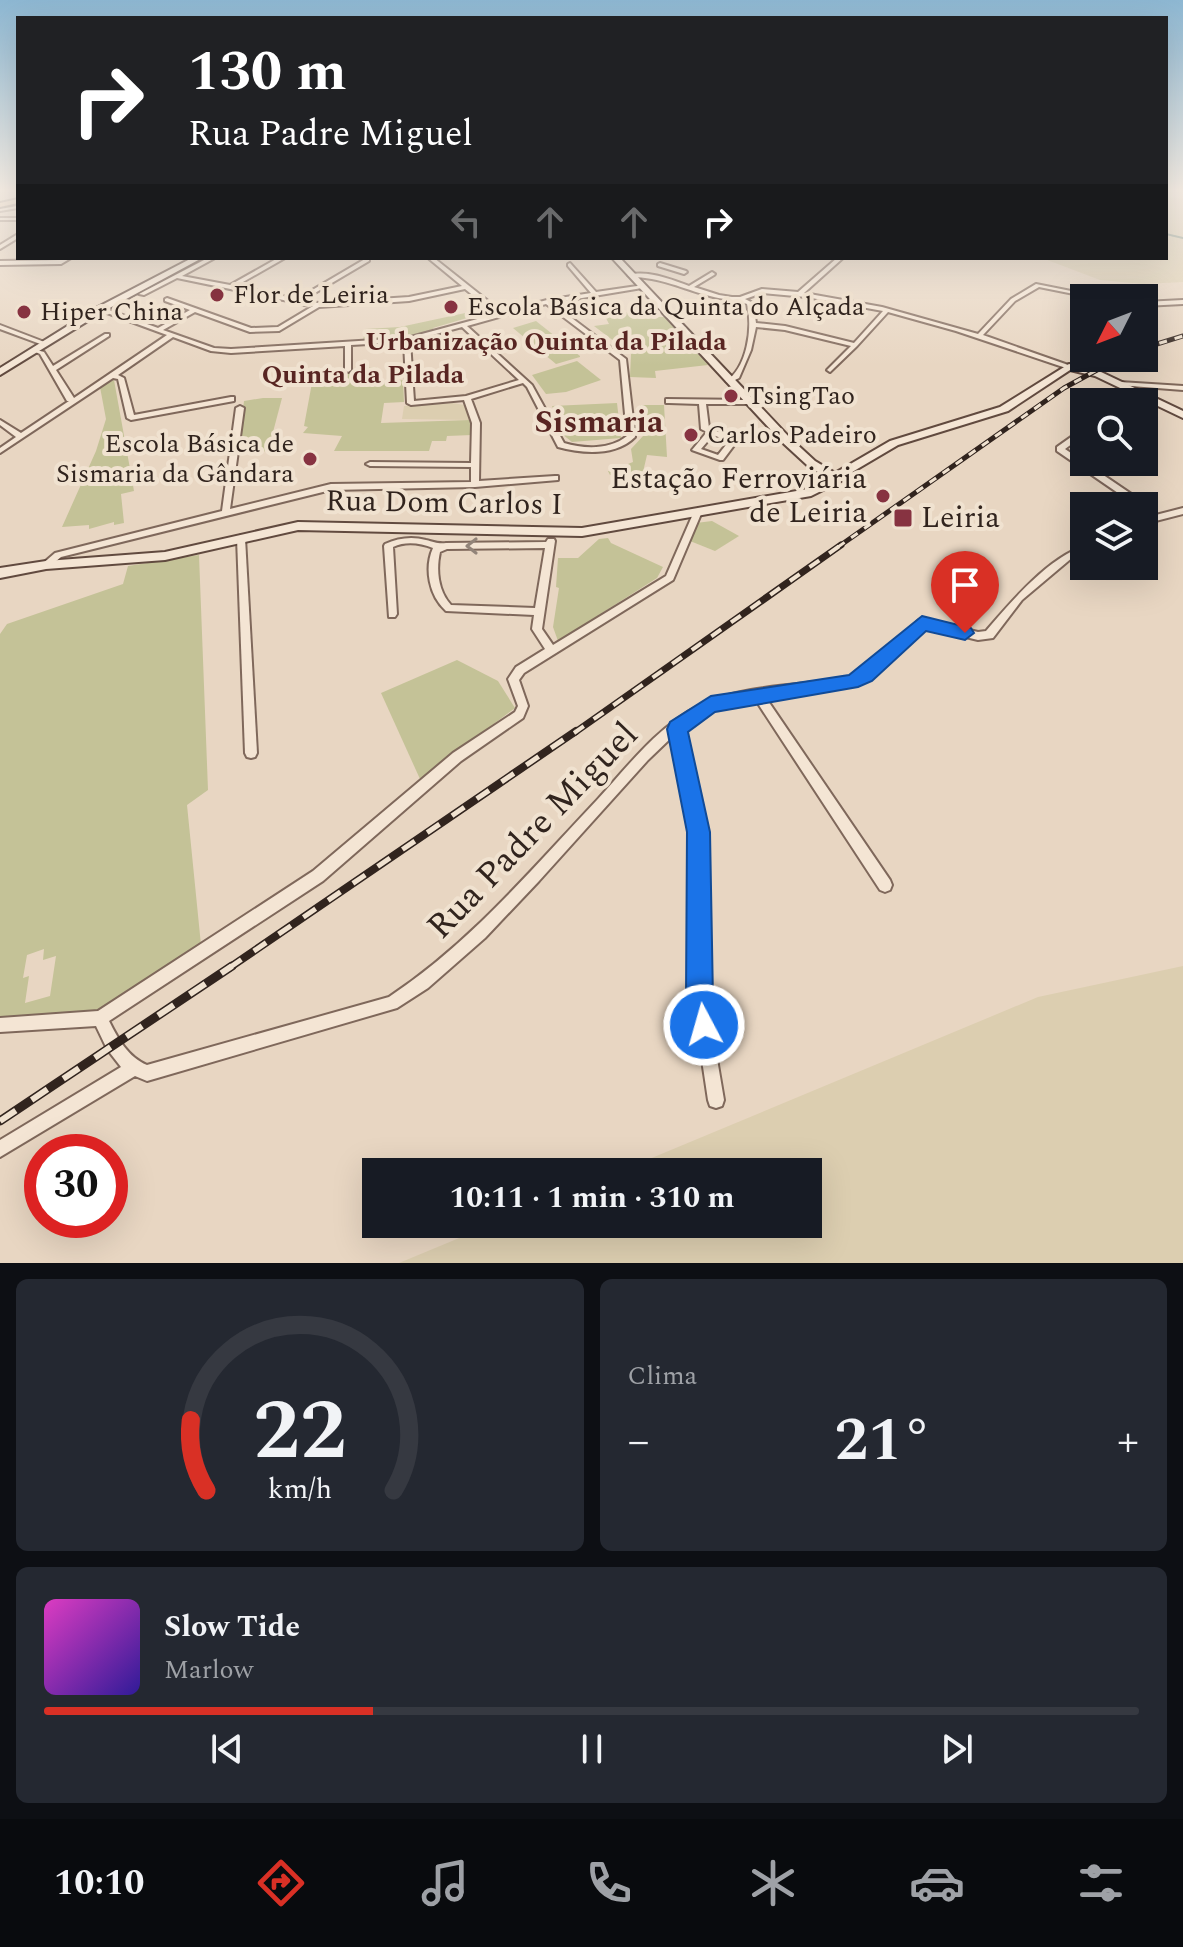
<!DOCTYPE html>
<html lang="pt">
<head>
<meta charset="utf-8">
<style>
  body { margin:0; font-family:Spectral,serif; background:#242831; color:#f1f3f6; height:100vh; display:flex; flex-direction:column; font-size:30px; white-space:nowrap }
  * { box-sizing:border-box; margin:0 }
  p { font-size:26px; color:#9ea1a6 }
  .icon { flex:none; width:44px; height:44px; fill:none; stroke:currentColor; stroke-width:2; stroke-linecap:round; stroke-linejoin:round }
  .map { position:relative; height:1263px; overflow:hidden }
  .panel { display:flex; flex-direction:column; gap:16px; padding:16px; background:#0d0f14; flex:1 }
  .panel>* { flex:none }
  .guide { position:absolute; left:16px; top:16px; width:1152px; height:244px; border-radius:0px; box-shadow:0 8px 32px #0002; background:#202124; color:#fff; overflow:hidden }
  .needle { width:52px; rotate:228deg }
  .buttons { position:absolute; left:1070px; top:284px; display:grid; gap:16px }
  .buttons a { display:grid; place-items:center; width:88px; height:88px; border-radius:0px; background:#171b24; box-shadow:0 8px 32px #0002; font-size:40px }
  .speed { position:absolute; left:24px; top:1134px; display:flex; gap:16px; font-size:40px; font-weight:700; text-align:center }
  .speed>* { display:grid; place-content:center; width:104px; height:104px; border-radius:50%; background:#171b24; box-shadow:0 8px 32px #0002; line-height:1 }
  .speed .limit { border:12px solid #d22; background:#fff; color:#111 }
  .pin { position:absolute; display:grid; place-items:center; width:68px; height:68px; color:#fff; margin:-82px -34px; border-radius:50% 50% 50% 0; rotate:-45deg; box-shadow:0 0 8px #0007 }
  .pin .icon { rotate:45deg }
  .me { position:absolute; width:88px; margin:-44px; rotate:354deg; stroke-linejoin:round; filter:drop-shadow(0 0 6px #0008) }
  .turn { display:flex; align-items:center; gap:28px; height:168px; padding:0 40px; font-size:36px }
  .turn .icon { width:104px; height:104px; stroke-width:2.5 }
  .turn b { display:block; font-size:56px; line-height:68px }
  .lanes { display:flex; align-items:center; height:76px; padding:0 40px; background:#0003; justify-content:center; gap:40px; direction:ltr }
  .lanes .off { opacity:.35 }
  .big { font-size:60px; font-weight:700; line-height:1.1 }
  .panel .card { flex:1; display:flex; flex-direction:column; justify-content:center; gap:12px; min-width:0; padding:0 28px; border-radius:12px; background:#242831 }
  .panel .dial { align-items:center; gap:0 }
  .dial svg { height:208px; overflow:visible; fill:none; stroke:#363941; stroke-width:7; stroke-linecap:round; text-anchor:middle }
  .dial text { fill:#f1f3f6; stroke:none }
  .song { display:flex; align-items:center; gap:24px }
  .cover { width:96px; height:96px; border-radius:12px; background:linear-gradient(135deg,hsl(310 70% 55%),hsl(250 70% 35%)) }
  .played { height:8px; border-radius:4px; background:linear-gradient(90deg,#d93025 30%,#363941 30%) }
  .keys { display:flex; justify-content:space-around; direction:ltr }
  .heat { display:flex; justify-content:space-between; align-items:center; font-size:44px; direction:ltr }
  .panel .tiles { flex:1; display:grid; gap:16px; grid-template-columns:1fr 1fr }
  .card:last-child { grid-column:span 2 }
  .trip { position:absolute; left:362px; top:1158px; width:460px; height:80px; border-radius:0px; background:#171b24; box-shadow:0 8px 32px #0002; font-weight:700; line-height:80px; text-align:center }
  .tabs { display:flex; height:128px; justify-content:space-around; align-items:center; background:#090b0e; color:#9ea1a6 }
  .tabs .icon { width:56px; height:56px }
  .tabs .current { color:#d93025 }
  .tabs b { font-size:36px; color:#f1f3f6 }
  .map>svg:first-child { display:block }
</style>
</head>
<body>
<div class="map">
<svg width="1183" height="1263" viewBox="0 0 1183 1263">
  <rect width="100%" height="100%" fill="#e8d6c2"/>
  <g fill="#dcceb0">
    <path d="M 1166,196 L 1183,199 L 1183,282 L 1143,284 L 1100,280 L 1042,258 L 1166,258 Z"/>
    <path d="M 453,403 L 464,405 L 470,420 L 402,419 L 404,406 Z"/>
    <path d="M 1183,966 L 1183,1263 L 399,1263 L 493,1224 L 808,1224 L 808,1172 L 618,1172 L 1038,997 Z"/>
  </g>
  <g fill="#c4c297" fill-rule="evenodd">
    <path d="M 651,307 L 660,312 L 653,314 L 655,317 L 664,317 L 708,365 L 655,371 L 656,378 L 630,377 L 631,354 L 594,326 L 609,324 L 606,318 L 614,313 L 654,311 Z"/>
    <path d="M 484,309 L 484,313 L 433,328 L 435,331 L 400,339 L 363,341 L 365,329 L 400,327 Z"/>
    <path d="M 536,321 L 580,356 L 580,357 L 556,364 L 513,328 Z"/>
    <path d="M 577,361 L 601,380 L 566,392 L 546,394 L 532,375 Z"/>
    <path d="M 377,367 L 377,383 L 403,380 L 404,402 L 384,403 L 381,423 L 470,420 L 472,435 L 447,436 L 446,441 L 432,441 L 429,451 L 334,451 L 342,436 L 303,433 L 308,427 L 304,426 L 314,372 Z"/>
    <path d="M 114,380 L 134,491 L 121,494 L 124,523 L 114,525 L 114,522 L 89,529 L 89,525 L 62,527 L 96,451 L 106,419 L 100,387 Z"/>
    <path d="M 263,398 L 282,398 L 268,451 L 237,454 L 244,401 Z"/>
    <path d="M 617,403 L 621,438 L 572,442 L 562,434 L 564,431 L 552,406 Z"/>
    <path d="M 640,405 L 664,405 L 667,457 L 647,455 L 643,472 L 610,475 L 608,471 L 628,470 L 628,464 L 633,462 L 631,449 L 644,435 Z"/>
    <path d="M 712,521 L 739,536 L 715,551 L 690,541 L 696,523 Z"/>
    <path d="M 608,538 L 611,543 L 663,567 L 657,578 L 558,641 L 553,627 L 559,588 L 556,587 L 558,558 L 578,558 L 599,539 Z"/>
    <path d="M 199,555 L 208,790 L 187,805 L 201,945 L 97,1011 L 0,1018 L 0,634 L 7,624 L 123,584 L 128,566 ZM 44,949 L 43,960 L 56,956 L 50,996 L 25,1003 L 29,976 L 23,978 L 27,955 Z"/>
    <path d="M 457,660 L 498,681 L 515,708 L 420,779 L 381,693 Z"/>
  </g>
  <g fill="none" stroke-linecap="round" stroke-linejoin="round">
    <path stroke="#6c877c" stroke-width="2" d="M 1166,234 L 1183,238"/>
    <g stroke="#7f685b" stroke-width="4">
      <g id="minor">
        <path d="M 18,206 L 18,208 L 0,211 L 0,209 Z"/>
        <rect x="0" y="218" width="18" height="2"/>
        <path d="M 18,234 L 18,238 L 0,249 L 0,245 Z"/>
        <path d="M 64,258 L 71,258 L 61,264 L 0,265 L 0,261 L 60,260 Z"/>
        <path d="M 208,258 L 215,258 L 182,276 L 230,285 L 278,258 L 285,258 L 236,286 L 297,299 L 365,259 L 369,259 L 369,261 L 303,300 L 318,303 L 409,297 L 462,286 L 428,258 L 434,258 L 502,312 L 547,300 L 591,293 L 568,266 L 568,264 L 570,263 L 596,292 L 644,285 L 645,286 L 642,288 L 552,303 L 626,359 L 635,437 C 616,456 583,454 558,447 L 527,387 L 523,383 L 471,399 L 480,423 L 479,481 L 555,476 L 558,476 L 558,480 L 475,487 L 331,490 L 61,557 L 49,567 L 43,567 L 41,565 L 55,553 L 222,511 L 236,408 L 240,406 L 244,408 L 230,509 L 331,484 L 471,482 L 471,467 L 370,466 L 366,464 L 370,462 L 471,463 L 472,423 L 464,400 L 411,405 L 407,403 L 404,342 L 351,345 L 351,370 L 348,372 L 345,370 L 345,346 L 231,353 L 211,351 L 173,337 L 118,375 L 124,378 L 134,415 L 231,397 L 234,397 L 234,401 L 131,420 L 127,418 L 118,379 L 113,378 L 0,453 L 0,448 L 16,437 L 0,425 L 0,420 L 21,433 L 69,401 L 67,401 L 40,354 L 33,351 L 33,349 L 44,352 L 53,366 L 105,334 L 109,334 L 109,336 L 56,370 L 74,398 L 167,335 L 99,310 L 99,308 L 103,308 L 158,328 L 190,310 L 165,301 L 165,299 L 167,298 L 251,328 L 278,327 L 313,306 L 296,304 L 293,302 L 177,278 L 144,295 L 139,294 ZM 465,289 L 496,314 L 407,338 L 231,349 L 214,348 L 163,330 L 195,312 L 250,332 L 279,331 L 319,307 L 409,301 ZM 546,304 L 620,360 L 627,436 C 610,450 584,449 564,443 L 532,385 L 467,326 ZM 462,327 L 519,380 L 466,396 L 414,401 L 410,341 Z"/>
        <path d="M 837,258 L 843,258 L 804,293 L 882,307 L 978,334 L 1011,299 L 1036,284 L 1106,298 L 1094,298 L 1039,287 L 1015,301 L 983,335 L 1071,366 L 1071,368 L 1069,369 L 956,331 L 888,312 L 857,346 L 830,372 L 827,370 L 851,346 L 785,330 L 756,327 L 751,350 L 739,378 L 729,383 L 726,381 C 747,368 753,328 747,304 C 736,299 723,300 710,296 C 683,289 660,277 631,277 L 628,275 C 648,270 670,279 689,286 L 712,272 L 715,274 L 714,275 L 694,287 L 719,295 L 732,297 L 740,297 L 762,289 L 798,292 ZM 762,293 L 806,297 L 883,311 L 854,343 L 785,326 L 756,323 L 753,303 L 745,299 Z"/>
        <path d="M 660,263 L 686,271 L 687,272 L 684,274 L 658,266 L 658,264 Z"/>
        <path d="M 1183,300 L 1183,304 L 1144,306 L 1144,302 Z"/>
        <path d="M 0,325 L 47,343 L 48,344 L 43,345 L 0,329 Z"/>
        <path d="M 1095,358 L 1103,358 L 1082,369 L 1077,368 Z"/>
        <path d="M 1120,382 L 1183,386 L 1183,390 L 1118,385 L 1117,384 Z"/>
        <path d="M 1137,392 L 1143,393 L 1131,402 L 1122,402 Z"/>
        <path d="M 666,399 L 749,400 L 753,402 L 749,404 L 706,404 L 709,428 L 738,440 L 723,460 L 720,460 L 692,450 L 707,432 L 701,429 L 699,404 L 669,403 L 666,403 ZM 713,435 L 729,441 L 718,455 L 701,449 Z"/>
        <path d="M 1081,430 L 1084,430 L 1084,435 L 1065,449 L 1146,504 L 1146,508 L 1144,508 L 1144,506 L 1137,506 L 1057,451 L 1057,447 Z"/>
        <path d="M 1183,508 L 1183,514 L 1144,524 L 1144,518 Z"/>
        <path d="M 697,511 L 701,514 L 673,580 L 524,673 L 519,680 L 528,706 L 523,718 L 461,761 L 323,881 L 109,1021 C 118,1039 128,1057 147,1065 L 389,997 C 471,942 530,871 597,800 C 628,766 658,726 700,705 C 741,685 804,685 850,678 L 861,673 L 919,620 L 922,619 L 978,632 L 986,631 C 1011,602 1047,559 1084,546 L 1084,553 L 1073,557 L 1022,600 L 993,638 L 978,640 L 924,627 L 869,679 L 851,686 L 766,698 L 890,880 L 892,885 L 890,890 L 885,892 L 880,890 L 755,699 L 711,710 L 682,728 L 705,832 L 707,1000 L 724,1100 L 722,1106 L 716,1108 L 710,1106 L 708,1100 L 693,1000 L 693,832 L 673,736 L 648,760 L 539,881 L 485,938 L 428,988 L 397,1008 L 147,1081 L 135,1076 L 0,1157 L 0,1140 L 121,1067 L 107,1049 L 96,1026 L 0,1032 L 0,1018 L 98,1011 L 313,871 L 453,753 L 515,712 L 518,706 L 508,679 L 516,667 L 545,649 L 532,629 L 534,615 L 446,611 C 429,596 424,568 433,548 C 420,543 406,541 393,547 L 397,614 L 395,617 L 389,617 L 384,546 L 385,544 C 398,538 412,536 426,540 C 434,542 438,544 446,543 L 546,542 L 548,539 L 554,539 L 555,541 L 542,629 L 553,645 L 666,576 L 693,514 ZM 545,548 L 535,608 L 451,605 C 438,591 436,570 440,552 L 447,549 Z"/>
        <path d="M 241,535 L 245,538 L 257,753 L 255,757 L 251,758 L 247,757 L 245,753 L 237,538 Z"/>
      </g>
    </g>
    <g stroke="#614a3f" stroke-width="4">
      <g id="secondary">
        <path d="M 192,258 L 202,258 L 104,311 L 0,375 L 0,368 L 98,307 Z"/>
        <path d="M 612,258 L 620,258 L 790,438 L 815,461 L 835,473 L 890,441 L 1000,407 L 1069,364 L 1101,372 L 1183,411 L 1183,418 L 1095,376 L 1070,370 L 1008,411 L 898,445 L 842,478 L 841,481 L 811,496 L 582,536 L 298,530 L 165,560 L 46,569 L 0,578 L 0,568 L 46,561 L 165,552 L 298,522 L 582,528 L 808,489 L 827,478 L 807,465 L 782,442 Z"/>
      </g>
    </g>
    <g stroke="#4d382f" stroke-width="4">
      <path id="primary" d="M 18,199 L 18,203 L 0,207 L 0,203 Z"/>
    </g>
    <use href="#minor" fill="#f4e5d4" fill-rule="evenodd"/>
    <use href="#secondary" fill="#f4e5d4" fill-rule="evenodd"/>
    <use href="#primary" fill="#e7c49d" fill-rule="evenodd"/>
    <g stroke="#31241e" stroke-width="5">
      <g id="rail-far3">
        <path d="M 1144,348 L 1183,336"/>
        <path d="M 838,547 L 1064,388 L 1119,358"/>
      </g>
    </g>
    <g stroke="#31241e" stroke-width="7">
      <path id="rail-far2" d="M 574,733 L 841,545"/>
    </g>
    <g stroke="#31241e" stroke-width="8">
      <path id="rail-far1" d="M 229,968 L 576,731"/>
    </g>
    <g stroke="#31241e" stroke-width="9">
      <path id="rail" d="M 0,1121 L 232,966"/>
    </g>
    <use href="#rail-far3" stroke="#f0e2d0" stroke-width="3" stroke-dasharray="8" stroke-linecap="butt"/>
    <use href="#rail-far2" stroke="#f0e2d0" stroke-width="4" stroke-dasharray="12" stroke-linecap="butt"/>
    <use href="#rail-far1" stroke="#f0e2d0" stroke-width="5" stroke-dasharray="15" stroke-linecap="butt"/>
    <use href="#rail" stroke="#f0e2d0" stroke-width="6" stroke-dasharray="19" stroke-linecap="butt"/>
  </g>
  <defs><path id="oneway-chevron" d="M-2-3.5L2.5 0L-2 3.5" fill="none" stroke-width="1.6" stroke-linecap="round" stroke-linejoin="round" transform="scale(2)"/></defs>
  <use stroke="#928479" href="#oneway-chevron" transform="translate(472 546) rotate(180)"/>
  <linearGradient id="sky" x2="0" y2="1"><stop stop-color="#8db7d2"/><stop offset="0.52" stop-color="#f5ede4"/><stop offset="1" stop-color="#f5ede4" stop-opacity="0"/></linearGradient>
  <rect width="1183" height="365" fill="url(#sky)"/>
  <path fill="#1a73e8" stroke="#114b97" stroke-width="2" d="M 922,616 L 971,628 L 974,633 L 965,640 L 926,631 L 872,681 L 858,687 L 715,712 L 688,732 L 710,832 L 713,1000 L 717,1025 L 713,1034 L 704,1038 L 694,1034 L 686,1000 L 687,832 L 667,729 L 670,722 L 711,696 L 849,675 Z"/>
  <g fill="#873341" stroke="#f0e2d0" stroke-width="3">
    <circle cx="217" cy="295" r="8"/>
    <circle cx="451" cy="307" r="8"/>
    <circle cx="24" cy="312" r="8"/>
    <circle cx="731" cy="396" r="8"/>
    <circle cx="691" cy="435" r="8"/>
    <circle cx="310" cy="459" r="8"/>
    <circle cx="883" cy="496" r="8"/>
    <rect x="893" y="508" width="20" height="20" rx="4"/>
  </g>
  <g text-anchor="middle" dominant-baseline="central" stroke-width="8" stroke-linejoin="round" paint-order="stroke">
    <g font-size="26" fill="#31241e" stroke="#f0e2d0" text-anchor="start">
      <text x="233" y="295">Flor de Leiria</text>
      <text x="467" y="307">Escola Básica da Quinta do Alçada</text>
      <text x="40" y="312">Hiper China</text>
      <text x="747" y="396">TsingTao</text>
      <text x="707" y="435">Carlos Padeiro</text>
      <text x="294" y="444" text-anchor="end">Escola Básica de<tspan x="294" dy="30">Sismaria da Gândara</tspan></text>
    </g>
    <g font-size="26" font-weight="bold" fill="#582522" stroke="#f0e2d0">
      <text x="546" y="342">Urbanização Quinta da Pilada</text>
      <text x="363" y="375">Quinta da Pilada</text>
    </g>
    <g font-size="30" fill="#31241e" stroke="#f0e2d0" text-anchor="end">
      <text x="867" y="479">Estação Ferroviária<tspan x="867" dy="34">de Leiria</tspan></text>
      <text x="921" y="518" text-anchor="start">Leiria</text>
    </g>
    <g font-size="30" fill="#31241e" stroke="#f0e2d0">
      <text transform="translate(444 503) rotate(1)">Rua Dom Carlos I</text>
    </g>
    <g font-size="32" font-weight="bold" fill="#582522" stroke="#f0e2d0">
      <text x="599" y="422">Sismaria</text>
    </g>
    <g font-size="36" fill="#31241e" stroke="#f0e2d0">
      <text transform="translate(533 831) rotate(-46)">Rua Padre Miguel</text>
    </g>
  </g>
</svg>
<div class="buttons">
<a><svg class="needle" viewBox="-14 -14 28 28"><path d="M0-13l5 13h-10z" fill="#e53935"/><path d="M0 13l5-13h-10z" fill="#9ea1a6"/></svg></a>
<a><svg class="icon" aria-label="search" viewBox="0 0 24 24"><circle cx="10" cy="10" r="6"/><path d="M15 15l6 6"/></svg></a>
<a><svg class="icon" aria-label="layers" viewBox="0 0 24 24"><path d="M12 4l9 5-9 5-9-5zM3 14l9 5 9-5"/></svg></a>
</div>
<div class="speed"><div class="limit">30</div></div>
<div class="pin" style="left:965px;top:633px;background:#d93025"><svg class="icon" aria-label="arrive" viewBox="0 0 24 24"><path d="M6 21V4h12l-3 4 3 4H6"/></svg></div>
<svg class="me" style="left:704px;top:1025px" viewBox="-20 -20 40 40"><circle r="17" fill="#1a73e8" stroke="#fff" stroke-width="3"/><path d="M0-11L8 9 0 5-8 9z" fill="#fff"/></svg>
<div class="trip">10:11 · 1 min · 310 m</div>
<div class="guide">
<div class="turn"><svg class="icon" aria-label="right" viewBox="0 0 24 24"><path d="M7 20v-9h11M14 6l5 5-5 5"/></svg><div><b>130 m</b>Rua Padre Miguel</div></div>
<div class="lanes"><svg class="icon off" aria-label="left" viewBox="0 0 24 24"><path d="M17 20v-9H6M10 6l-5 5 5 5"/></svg><svg class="icon off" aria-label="ahead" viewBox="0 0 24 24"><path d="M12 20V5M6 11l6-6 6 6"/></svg><svg class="icon off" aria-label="ahead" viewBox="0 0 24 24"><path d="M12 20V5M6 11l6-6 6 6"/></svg><svg class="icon" aria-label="right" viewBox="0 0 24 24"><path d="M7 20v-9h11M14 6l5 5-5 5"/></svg></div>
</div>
</div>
<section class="panel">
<div class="tiles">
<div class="card dial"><svg viewBox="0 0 100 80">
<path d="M14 69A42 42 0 1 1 86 69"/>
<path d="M14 69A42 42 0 0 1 8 42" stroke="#d93025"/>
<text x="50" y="56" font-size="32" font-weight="700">22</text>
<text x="50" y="72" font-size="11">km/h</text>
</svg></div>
<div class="card"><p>Clima</p>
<div class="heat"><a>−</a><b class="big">21°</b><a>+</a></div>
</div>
<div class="card">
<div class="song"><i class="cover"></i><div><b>Slow Tide</b><p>Marlow</p></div></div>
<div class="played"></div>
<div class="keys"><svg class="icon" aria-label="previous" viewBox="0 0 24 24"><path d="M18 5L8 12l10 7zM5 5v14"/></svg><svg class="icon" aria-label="pause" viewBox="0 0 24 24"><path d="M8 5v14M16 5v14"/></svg><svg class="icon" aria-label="next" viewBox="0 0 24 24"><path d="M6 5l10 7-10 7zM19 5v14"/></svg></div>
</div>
</div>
</section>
<nav class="tabs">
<b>10:10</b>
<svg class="icon current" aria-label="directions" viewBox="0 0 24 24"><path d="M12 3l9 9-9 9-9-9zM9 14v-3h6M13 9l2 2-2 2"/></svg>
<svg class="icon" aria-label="music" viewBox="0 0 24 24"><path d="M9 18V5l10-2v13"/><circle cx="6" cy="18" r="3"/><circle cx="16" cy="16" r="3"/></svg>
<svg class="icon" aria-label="phone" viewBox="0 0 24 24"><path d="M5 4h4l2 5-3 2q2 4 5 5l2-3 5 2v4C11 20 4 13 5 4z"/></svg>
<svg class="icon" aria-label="climate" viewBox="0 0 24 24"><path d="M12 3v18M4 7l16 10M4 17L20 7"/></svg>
<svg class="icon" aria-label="car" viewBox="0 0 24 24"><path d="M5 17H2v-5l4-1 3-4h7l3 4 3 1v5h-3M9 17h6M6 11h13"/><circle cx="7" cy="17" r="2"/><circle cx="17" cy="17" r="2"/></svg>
<svg class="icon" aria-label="filters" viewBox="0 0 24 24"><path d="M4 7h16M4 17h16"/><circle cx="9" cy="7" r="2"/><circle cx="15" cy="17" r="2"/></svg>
</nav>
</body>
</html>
